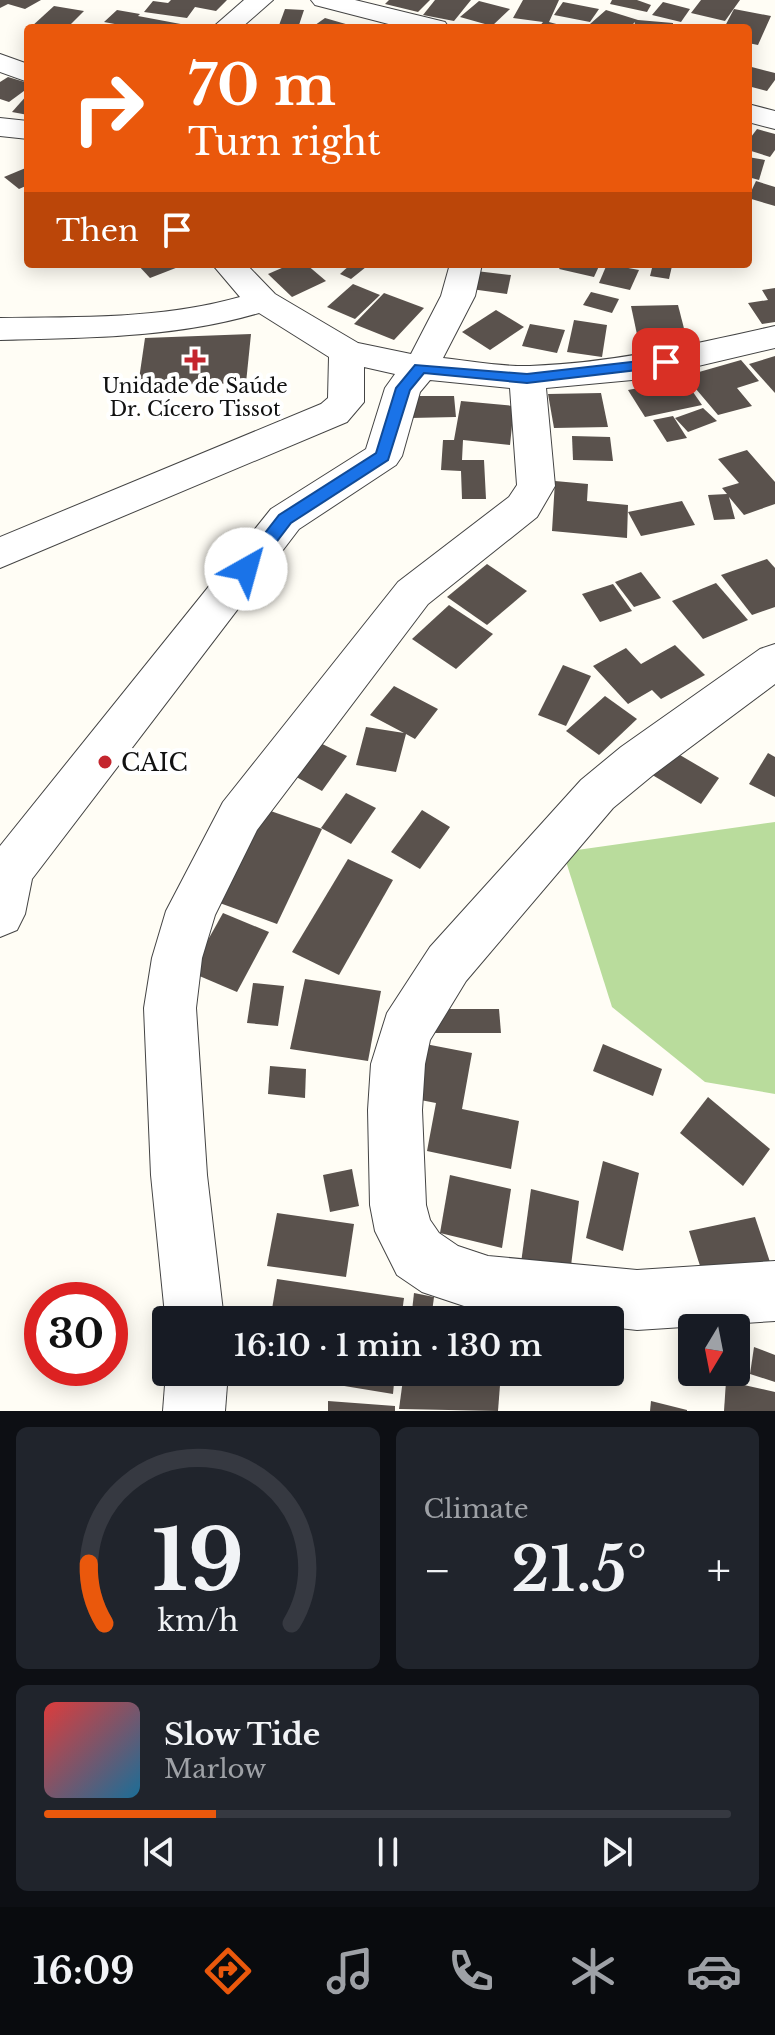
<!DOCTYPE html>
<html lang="en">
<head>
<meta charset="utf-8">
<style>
  body { margin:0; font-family:"Libre Baskerville",serif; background:#20242c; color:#f1f3f6; height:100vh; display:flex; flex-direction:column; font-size:30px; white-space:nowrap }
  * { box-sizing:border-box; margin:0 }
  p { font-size:26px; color:#9ea1a6 }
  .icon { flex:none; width:44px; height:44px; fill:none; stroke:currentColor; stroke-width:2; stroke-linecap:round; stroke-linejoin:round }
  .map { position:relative; height:1411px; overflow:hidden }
  .side { display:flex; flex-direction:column; gap:16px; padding:16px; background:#0d0f14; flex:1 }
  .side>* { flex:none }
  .top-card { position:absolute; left:24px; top:24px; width:728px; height:244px; border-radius:8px; box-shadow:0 4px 20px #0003; background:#ea580c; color:#fff; overflow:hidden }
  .needle { width:52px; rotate:190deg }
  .tools { position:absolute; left:678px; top:1314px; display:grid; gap:16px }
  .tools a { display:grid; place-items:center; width:72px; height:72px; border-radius:8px; background:#171b24; box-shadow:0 4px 20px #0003; font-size:40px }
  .speed { position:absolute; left:24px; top:1282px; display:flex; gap:16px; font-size:40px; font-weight:700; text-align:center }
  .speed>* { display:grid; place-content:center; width:104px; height:104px; border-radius:50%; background:#171b24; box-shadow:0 4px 20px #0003; line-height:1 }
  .speed .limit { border:12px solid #d22; background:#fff; color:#111 }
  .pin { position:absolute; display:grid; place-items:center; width:68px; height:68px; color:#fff; margin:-34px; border-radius:16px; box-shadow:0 4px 12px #0006 }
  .me { position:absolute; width:88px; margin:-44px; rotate:38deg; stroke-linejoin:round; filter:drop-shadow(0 0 6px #0008) }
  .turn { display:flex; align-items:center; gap:28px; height:168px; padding:0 32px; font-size:36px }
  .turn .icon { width:104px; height:104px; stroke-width:2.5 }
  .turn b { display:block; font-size:56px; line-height:68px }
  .then { display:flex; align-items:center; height:76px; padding:0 32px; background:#0003; gap:16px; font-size:30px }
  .big { font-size:60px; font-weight:600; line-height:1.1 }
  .side .tile { flex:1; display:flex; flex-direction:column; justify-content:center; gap:12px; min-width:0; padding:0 28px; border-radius:12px; background:#20242c }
  .side .dial { align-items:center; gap:0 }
  .dial svg { height:208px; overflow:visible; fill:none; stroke:#363941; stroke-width:7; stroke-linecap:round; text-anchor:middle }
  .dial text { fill:#f1f3f6; stroke:none }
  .song { display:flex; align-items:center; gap:24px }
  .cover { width:96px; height:96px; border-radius:12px; background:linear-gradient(135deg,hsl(0 70% 55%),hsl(200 70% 35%)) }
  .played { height:8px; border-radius:4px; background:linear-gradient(90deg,#ea580c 25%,#363941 25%) }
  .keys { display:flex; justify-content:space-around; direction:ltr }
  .heat { display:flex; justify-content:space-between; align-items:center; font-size:44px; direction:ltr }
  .side .tiles { flex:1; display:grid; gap:16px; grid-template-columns:1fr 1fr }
  .tile:last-child { grid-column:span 2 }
  .trip { position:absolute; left:152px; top:1306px; width:472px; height:80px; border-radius:8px; background:#171b24; box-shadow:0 4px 20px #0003; font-weight:600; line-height:80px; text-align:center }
  .dock { display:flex; height:128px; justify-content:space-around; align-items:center; background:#090b0e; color:#9ea1a6 }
  .dock .icon { width:56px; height:56px }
  .dock .current { color:#ea580c }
  .dock b { font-size:36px; color:#f1f3f6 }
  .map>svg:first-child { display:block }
</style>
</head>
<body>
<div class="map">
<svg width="775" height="1411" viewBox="0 0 775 1411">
  <rect width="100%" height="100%" fill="#fffdf5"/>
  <path fill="#b9dc9c" d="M 775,822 L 775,1094 L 705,1082 L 612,1007 L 563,852 Z"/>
  <g fill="#5a524d">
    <path d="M 0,0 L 41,0 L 25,9 L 8,4 L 0,8 Z"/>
    <path d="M 171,0 L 227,0 L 216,11 L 195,7 L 187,18 L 144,12 L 153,1 L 168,3 Z"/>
    <path d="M 389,0 L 430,0 L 418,12 L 385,4 Z"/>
    <path d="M 435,0 L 471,0 L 454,21 L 423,15 Z"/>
    <path d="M 523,0 L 559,0 L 549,22 L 571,28 L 538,28 L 543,22 L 513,18 Z"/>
    <path d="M 612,0 L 637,0 L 651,5 L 647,12 L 610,4 Z"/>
    <path d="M 701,0 L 740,0 L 725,21 L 691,13 Z"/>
    <path d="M 479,1 L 510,9 L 492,26 L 460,17 Z"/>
    <path d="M 563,2 L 599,9 L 590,22 L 554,15 Z"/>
    <path d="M 663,2 L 690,9 L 681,22 L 652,15 Z"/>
    <path d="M 54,6 L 84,11 L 67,28 L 31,27 Z"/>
    <path d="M 285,9 L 304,10 L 298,28 L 278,28 Z"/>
    <path d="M 734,9 L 771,16 L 758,45 L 748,43 L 748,28 L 724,28 Z"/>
    <path d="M 117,10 L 140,14 L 138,16 L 186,25 L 136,28 L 104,22 Z"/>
    <path d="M 606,10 L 638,20 L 673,23 L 673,28 L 634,28 L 635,22 L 629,28 L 604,28 L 590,24 Z"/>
    <path d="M 325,18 L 356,27 L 356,28 L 311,28 Z"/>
    <path d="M 748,66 L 775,73 L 775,80 L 767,91 L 748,86 Z"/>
    <path d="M 8,77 L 28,83 L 28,88 L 9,102 L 0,99 L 0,82 Z"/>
    <path d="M 28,94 L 28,115 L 12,112 Z"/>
    <path d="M 757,129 L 775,134 L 775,150 L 770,157 L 748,150 L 748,141 Z"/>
    <path d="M 748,157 L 765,160 L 759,180 L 748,177 Z"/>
    <path d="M 28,167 L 28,185 L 19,189 L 4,177 Z"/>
    <path d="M 756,181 L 775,187 L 775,206 L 748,198 Z"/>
    <path d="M 137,264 L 186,264 L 150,278 Z"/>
    <path d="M 291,264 L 306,264 L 326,281 L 292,297 L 268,274 Z"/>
    <path d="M 351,264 L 366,267 L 351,279 L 340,274 Z"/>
    <path d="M 562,264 L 600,264 L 594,277 L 559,269 Z"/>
    <path d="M 607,264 L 639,270 L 630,290 L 599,283 Z"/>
    <path d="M 653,264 L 672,266 L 669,279 L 650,276 Z"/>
    <path d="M 476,271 L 511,275 L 507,294 L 471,289 Z"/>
    <path d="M 353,284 L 380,295 L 355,319 L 327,307 Z"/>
    <path d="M 775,288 L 775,322 L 762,324 L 748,303 L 768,300 L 762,290 Z"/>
    <path d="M 591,292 L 619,299 L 612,313 L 583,305 Z"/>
    <path d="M 384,293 L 424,308 L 394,340 L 354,324 Z"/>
    <path d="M 678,305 L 688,344 L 639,344 L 631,306 Z"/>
    <path d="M 496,310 L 524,327 L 490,350 L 462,332 Z"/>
    <path d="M 574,320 L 607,325 L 602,357 L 567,352 Z"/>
    <path d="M 530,324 L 565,330 L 557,353 L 522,346 Z"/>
    <path d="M 251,334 L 246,383 L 138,386 L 145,338 Z"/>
    <path d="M 775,356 L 775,393 L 749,364 Z"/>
    <path d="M 741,360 L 759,381 L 737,388 L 752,406 L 718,415 L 685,376 Z"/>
    <path d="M 684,379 L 702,405 L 645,417 L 628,390 Z"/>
    <path d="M 601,393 L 608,427 L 554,428 L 548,394 Z"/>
    <path d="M 411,396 L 454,396 L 456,417 L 411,418 Z"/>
    <path d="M 461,401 L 514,406 L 510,445 L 463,440 L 462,460 L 484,460 L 486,499 L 462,499 L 461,471 L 441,470 L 443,440 L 454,440 Z"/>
    <path d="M 703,408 L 717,421 L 688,432 L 675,418 Z"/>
    <path d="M 673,416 L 687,438 L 667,442 L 653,420 Z"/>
    <path d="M 572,436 L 610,437 L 613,461 L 573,460 Z"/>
    <path d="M 747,450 L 775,482 L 775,504 L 744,515 L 729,497 L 735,519 L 714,520 L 708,495 L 727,494 L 722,488 L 739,483 L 718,459 Z"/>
    <path d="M 555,481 L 588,484 L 587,501 L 628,505 L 627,538 L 552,531 Z"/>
    <path d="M 682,501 L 695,525 L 641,536 L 628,512 Z"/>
    <path d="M 767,559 L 775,568 L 775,607 L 752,615 L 721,575 Z"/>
    <path d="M 487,564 L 527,591 L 487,625 L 447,597 Z"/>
    <path d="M 641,572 L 661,598 L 634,607 L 615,582 Z"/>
    <path d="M 716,583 L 748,620 L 703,639 L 672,601 Z"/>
    <path d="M 613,584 L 632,611 L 600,622 L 582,594 Z"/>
    <path d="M 449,605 L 493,634 L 456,669 L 412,639 Z"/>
    <path d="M 675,645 L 705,675 L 661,699 L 652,690 L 628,704 L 593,666 L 626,648 L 641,664 Z"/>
    <path d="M 563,665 L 591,676 L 566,726 L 538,715 Z"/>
    <path d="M 394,686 L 438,709 L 415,739 L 406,734 L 396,772 L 356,765 L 366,727 L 404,733 L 370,715 Z"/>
    <path d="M 605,696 L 637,719 L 599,755 L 566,731 Z"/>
    <path d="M 314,740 L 347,756 L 322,791 L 289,773 Z"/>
    <path d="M 668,748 L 719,778 L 701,804 L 649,773 Z"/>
    <path d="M 768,753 L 775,757 L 775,797 L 749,784 Z"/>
    <path d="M 346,793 L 376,808 L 351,844 L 321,828 Z"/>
    <path d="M 265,809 L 322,829 L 277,924 L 217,902 Z"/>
    <path d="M 422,810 L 450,827 L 420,869 L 391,852 Z"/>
    <path d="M 348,859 L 393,880 L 339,975 L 292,952 Z"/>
    <path d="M 223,913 L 269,932 L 237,992 L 190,972 Z"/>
    <path d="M 305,979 L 381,991 L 368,1061 L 290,1049 Z"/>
    <path d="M 253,983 L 284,986 L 278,1026 L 247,1023 Z"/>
    <path d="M 433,1009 L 499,1009 L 501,1033 L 434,1033 Z"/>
    <path d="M 415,1042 L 472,1053 L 462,1109 L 519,1121 L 511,1169 L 427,1151 L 436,1103 L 405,1097 Z"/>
    <path d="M 603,1044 L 662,1069 L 653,1096 L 593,1071 Z"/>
    <path d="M 270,1066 L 306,1069 L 305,1098 L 268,1094 Z"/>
    <path d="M 708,1097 L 770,1149 L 743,1186 L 680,1133 Z"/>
    <path d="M 603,1161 L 639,1173 L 623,1251 L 586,1238 Z"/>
    <path d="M 352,1169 L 359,1206 L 330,1212 L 323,1175 Z"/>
    <path d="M 450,1175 L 511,1189 L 502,1248 L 440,1233 Z"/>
    <path d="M 531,1189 L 579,1201 L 570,1274 L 521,1263 Z"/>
    <path d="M 277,1213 L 354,1224 L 346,1277 L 267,1266 Z"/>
    <path d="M 755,1217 L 774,1274 L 707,1288 L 689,1231 Z"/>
    <path d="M 277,1279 L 404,1298 L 401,1320 L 330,1320 L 272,1309 Z"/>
    <path d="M 414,1293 L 434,1297 L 431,1320 L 411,1320 Z"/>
    <path d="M 754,1347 L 775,1355 L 775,1382 L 750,1374 Z"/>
    <path d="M 321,1372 L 395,1372 L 393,1394 L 320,1382 Z"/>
    <path d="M 404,1372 L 501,1372 L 498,1411 L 399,1409 Z"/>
    <path d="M 726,1381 L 775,1392 L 775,1411 L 724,1411 Z"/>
    <path d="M 328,1401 L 395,1406 L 395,1411 L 328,1411 Z"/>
    <path d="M 651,1401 L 687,1410 L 687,1411 L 650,1411 Z"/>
  </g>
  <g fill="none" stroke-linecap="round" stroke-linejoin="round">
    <g stroke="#444" stroke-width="2">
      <g id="minor">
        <path d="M 244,0 L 273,0 L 241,28 L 212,28 Z"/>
        <path d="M 311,0 L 355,0 L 445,22 L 449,28 L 404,28 L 315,5 Z"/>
        <path d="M 0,54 L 28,64 L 28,82 L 0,72 Z"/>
        <path d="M 748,104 L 775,111 L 775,129 L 748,122 Z"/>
        <path d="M 0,118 L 28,121 L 28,139 L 0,136 Z"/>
        <path d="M 212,264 L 246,264 L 275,294 L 358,343 L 411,354 L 441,296 L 450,264 L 482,264 L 475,296 L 443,358 C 472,361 502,367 530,366 C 614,363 694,344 775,326 L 775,348 L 643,379 L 546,388 L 555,486 L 537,517 L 428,604 L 257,830 L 215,915 L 202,958 L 196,1008 L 207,1175 L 224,1320 L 166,1320 L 166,1325 L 151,1175 L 144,1008 L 152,958 L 166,911 L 223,802 L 398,582 L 509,497 L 517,485 L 510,388 L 430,380 L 420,392 L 402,456 L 396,465 L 299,529 L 32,879 L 25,914 L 17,930 L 0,937 L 0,846 L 271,509 L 366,449 L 385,388 L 395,374 L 364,367 L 364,402 L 347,422 L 0,568 L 0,537 L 321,404 L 328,398 L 329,357 L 259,313 C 174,338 88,338 0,340 L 0,318 C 81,317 162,319 240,297 Z"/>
        <path d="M 775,644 L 775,684 L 653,775 L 613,808 L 466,981 L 430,1040 L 425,1064 L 422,1110 L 426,1205 L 430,1220 L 439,1233 L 458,1246 L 488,1256 L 637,1270 L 775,1261 L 775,1321 L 637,1330 L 610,1327 L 610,1320 L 542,1320 L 488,1314 L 422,1292 L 397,1275 L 375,1231 L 370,1205 L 368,1110 L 371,1064 L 387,1013 L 430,947 L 581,780 L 621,747 L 760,649 Z"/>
        <path d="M 166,1372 L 228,1372 L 225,1411 L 163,1411 Z"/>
      </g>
    </g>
    <use href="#minor" fill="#fff" fill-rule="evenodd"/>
  </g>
  <path fill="#1a73e8" stroke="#114b97" stroke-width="2" d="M 666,358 L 671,359 L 671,366 L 527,383 L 424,373 L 410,390 L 388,460 L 291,523 L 252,574 L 246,576 L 237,569 L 279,515 L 376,453 L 396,388 L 415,365 L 527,374 Z"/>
  <g fill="#c4262e" stroke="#fff" stroke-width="3">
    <path d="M191 348h8v8h8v8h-8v8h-8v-8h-8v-8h8z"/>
    <circle cx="105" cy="762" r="8"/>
  </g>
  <g text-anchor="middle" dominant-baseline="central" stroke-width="8" stroke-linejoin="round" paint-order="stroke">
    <g font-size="20" fill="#111" stroke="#fff">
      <text x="195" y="386">Unidade de Saúde<tspan x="195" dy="23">Dr. Cícero Tissot</tspan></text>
    </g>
    <g font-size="24" fill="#111" stroke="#fff" text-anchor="start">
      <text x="121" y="762">CAIC</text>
    </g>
  </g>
</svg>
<div class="tools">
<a><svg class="needle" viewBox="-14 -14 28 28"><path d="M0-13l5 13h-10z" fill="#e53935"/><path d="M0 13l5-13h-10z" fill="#9ea1a6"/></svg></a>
</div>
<div class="speed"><div class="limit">30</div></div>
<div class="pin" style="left:666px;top:362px;background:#d93025"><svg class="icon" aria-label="arrive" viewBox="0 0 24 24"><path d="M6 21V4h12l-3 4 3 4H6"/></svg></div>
<svg class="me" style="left:246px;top:569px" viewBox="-20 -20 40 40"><circle r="19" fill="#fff"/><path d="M0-13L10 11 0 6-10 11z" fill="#1a73e8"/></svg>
<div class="trip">16:10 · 1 min · 130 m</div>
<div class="top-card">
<div class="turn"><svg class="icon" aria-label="right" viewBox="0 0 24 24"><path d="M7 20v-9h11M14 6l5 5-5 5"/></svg><div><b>70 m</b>Turn right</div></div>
<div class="then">Then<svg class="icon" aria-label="arrive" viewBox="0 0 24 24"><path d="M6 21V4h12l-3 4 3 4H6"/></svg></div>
</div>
</div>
<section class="side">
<div class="tiles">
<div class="tile dial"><svg viewBox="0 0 100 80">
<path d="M14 69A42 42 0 1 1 86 69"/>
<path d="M14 69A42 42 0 0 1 8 46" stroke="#ea580c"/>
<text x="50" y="56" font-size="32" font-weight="700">19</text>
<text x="50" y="72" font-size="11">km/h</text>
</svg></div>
<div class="tile"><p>Climate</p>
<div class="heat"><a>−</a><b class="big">21.5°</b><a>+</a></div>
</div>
<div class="tile">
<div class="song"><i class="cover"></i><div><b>Slow Tide</b><p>Marlow</p></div></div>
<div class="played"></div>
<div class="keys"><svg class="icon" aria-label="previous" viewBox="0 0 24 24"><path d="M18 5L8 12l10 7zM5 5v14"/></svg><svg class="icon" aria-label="pause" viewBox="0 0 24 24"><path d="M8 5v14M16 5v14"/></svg><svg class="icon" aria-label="next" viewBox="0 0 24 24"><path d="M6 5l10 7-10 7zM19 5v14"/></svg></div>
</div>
</div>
</section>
<nav class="dock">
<b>16:09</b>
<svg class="icon current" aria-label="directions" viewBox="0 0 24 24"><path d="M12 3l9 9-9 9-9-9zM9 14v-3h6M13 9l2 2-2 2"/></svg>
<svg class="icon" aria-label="music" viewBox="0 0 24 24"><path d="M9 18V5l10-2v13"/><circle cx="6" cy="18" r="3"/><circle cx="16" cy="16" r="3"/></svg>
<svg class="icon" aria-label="phone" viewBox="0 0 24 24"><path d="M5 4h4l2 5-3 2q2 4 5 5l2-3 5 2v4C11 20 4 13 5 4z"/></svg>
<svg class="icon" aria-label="climate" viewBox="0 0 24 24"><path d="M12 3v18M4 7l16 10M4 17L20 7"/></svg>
<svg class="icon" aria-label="car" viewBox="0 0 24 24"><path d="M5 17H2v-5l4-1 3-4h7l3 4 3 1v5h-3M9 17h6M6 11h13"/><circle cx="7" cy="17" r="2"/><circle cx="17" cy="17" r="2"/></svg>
</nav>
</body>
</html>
